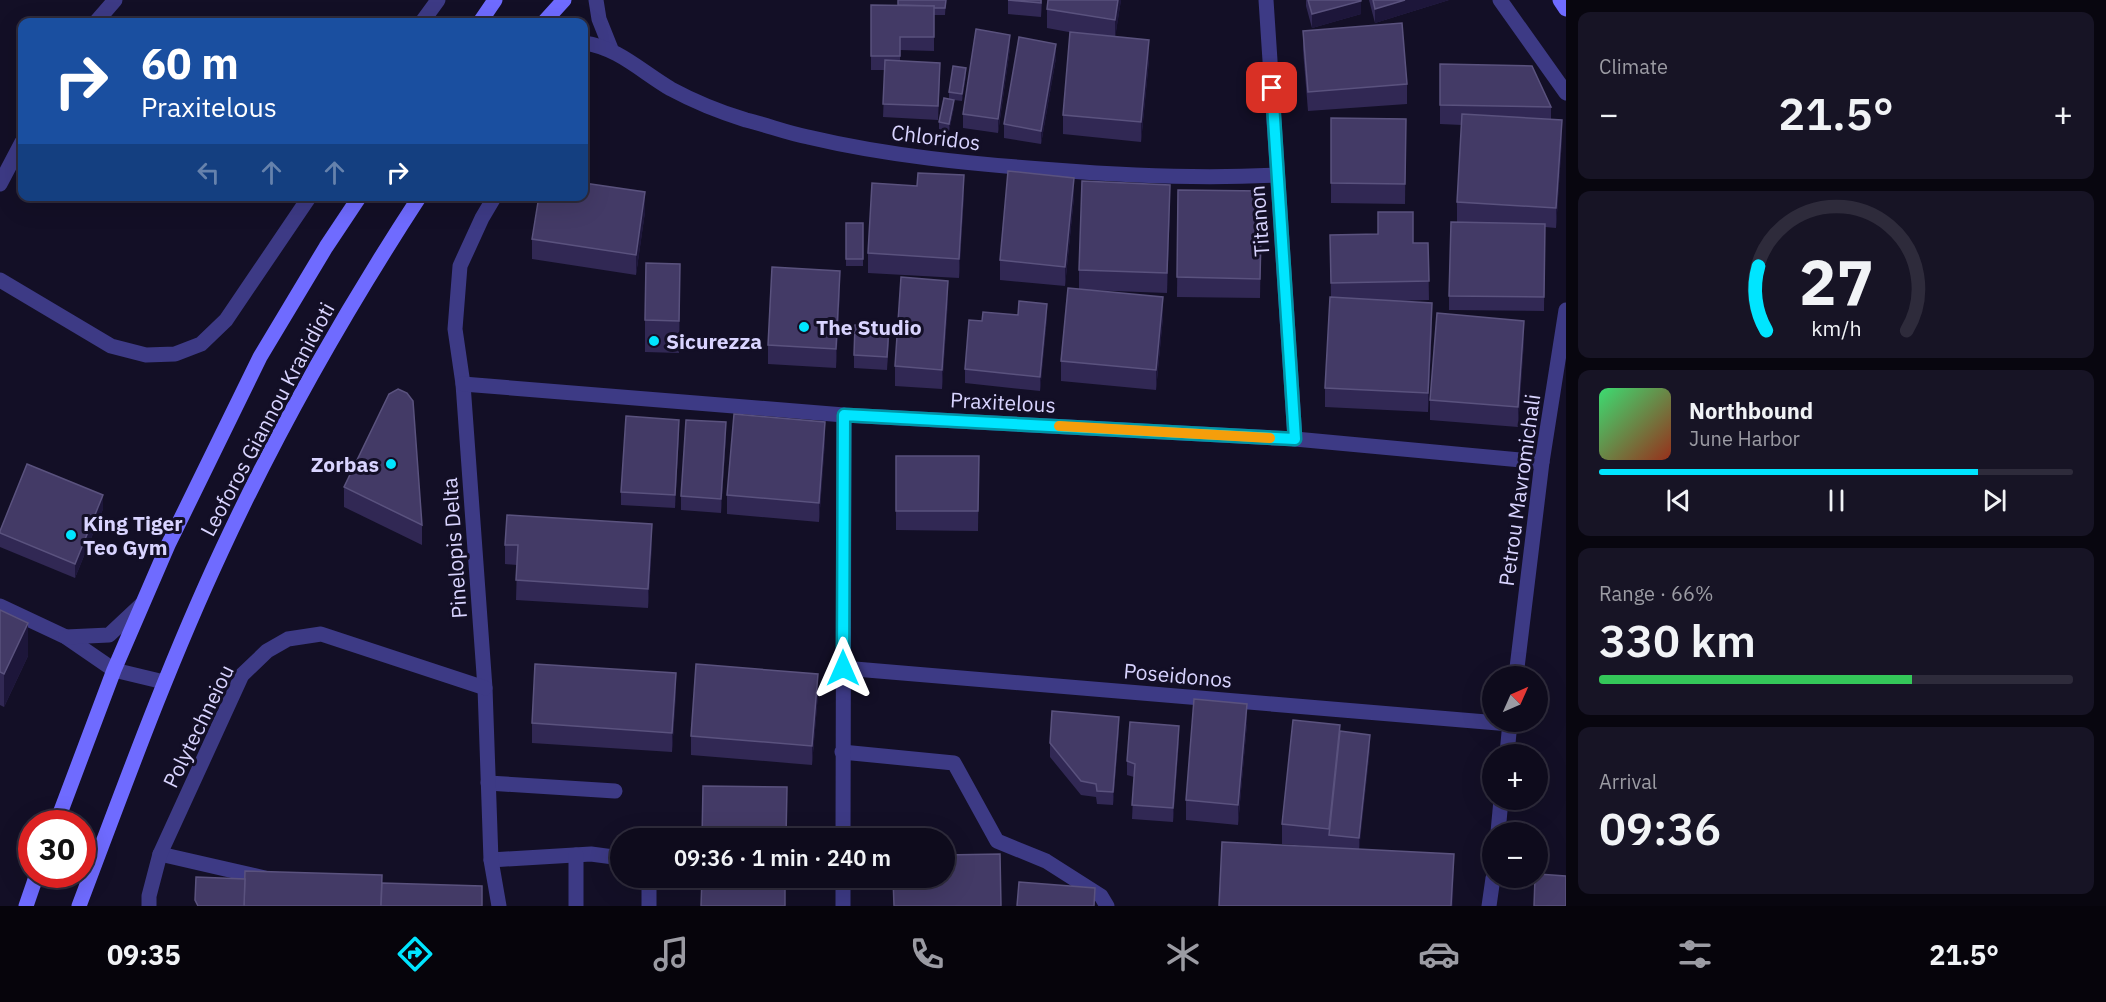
<!DOCTYPE html>
<html lang="en">
<head>
<meta charset="utf-8">
<style>
  body { margin:0; font-family:"IBM Plex Sans",sans-serif; background:#171425; color:#f1f3f6; height:100vh; display:flex; flex-direction:column; font-size:22px; white-space:nowrap }
  * { box-sizing:border-box; margin:0 }
  p { font-size:20px; color:#9b9ba3 }
  .icon { flex:none; width:33px; height:33px; fill:none; stroke:currentColor; stroke-width:2; stroke-linecap:round; stroke-linejoin:round }
  .map { position:relative; flex:1; overflow:hidden }
  .sheet { display:flex; flex-direction:column; gap:12px; padding:12px; background:#08060f; width:540px }
  .sheet>* { flex:none }
  .guide { position:absolute; left:18px; top:18px; width:570px; height:183px; border-radius:12px; box-shadow:0 6px 24px #0002,0 0 0 2px #2e2b3b; background:#1a4fa0; color:#fff; overflow:hidden }
  .needle { width:39px; rotate:45deg }
  .controls { position:absolute; left:1482px; top:666px; display:grid; gap:12px }
  .controls a { display:grid; place-items:center; width:66px; height:66px; border-radius:50%; background:#0e0b1c; box-shadow:0 6px 24px #0002,0 0 0 2px #2e2b3b; font-size:30px }
  .speed { position:absolute; left:18px; top:810px; display:flex; gap:12px; font-size:30px; font-weight:700; text-align:center }
  .speed>* { display:grid; place-content:center; width:78px; height:78px; border-radius:50%; background:#0e0b1c; box-shadow:0 6px 24px #0002,0 0 0 2px #2e2b3b; line-height:1 }
  .speed .limit { border:9px solid #d22; background:#fff; color:#111 }
  .pin { position:absolute; display:grid; place-items:center; width:51px; height:51px; color:#fff; margin:-26px; border-radius:12px; box-shadow:0 3px 9px #0006 }
  .me { position:absolute; width:66px; margin:-33px; rotate:0deg; stroke-linejoin:round; filter:drop-shadow(0 0 4px #0008) }
  .turn { display:flex; align-items:center; gap:21px; height:126px; padding:0 24px; font-size:27px }
  .turn .icon { width:78px; height:78px; stroke-width:2.5 }
  .turn b { display:block; font-size:42px; line-height:51px }
  .lanes { display:flex; align-items:center; height:57px; padding:0 24px; background:#0003; justify-content:center; gap:30px; direction:ltr }
  .lanes .off { opacity:.35 }
  .big { font-size:45px; font-weight:600; line-height:1.1 }
  .sheet .tile { flex:1; display:flex; flex-direction:column; justify-content:center; gap:9px; min-width:0; padding:0 21px; border-radius:12px; background:#171425 }
  .sheet .dial { align-items:center; gap:0 }
  .dial svg { height:156px; overflow:visible; fill:none; stroke:#2e2b3b; stroke-width:7; stroke-linecap:round; text-anchor:middle }
  .dial text { fill:#f1f3f6; stroke:none }
  .song { display:flex; align-items:center; gap:18px }
  .cover { width:72px; height:72px; border-radius:9px; background:linear-gradient(135deg,hsl(140 70% 55%),hsl(10 70% 35%)) }
  .played { height:6px; border-radius:3px; background:linear-gradient(90deg,#00e5ff 80%,#2e2b3b 80%) }
  .keys { display:flex; justify-content:space-around; direction:ltr }
  .heat { display:flex; justify-content:space-between; align-items:center; font-size:33px; direction:ltr }
  .charge { height:9px; border-radius:4px; background:linear-gradient(90deg,#34c759 66%,#2e2b3b 0) }
  .trip { position:absolute; left:610px; top:828px; width:345px; height:60px; border-radius:30px; background:#0e0b1c; box-shadow:0 6px 24px #0002,0 0 0 2px #2e2b3b; font-weight:600; line-height:60px; text-align:center }
  .menu { display:flex; height:96px; justify-content:space-around; align-items:center; background:#06040b; color:#9b9ba3 }
  .menu .icon { width:42px; height:42px }
  .menu .current { color:#00e5ff }
  .menu b { font-size:27px; color:#f1f3f6 }
  main { display:flex; flex:1; min-height:0 }
  .map>svg:first-child { display:block }
</style>
</head>
<body>
<main>
<div class="map">
<svg width="1566" height="906" viewBox="0 0 1566 906">
  <rect width="100%" height="100%" fill="#130f26"/>
  <g fill="none" stroke-linecap="round" stroke-linejoin="round">
    <g stroke="#3d3a85" stroke-width="15">
      <path d="M 842,752 L 954,763 L 997,841 L 1046,861 L 1101,896 L 1107,906"/>
      <path d="M 488,783 L 615,791"/>
      <path d="M 160,854 L 265,878"/>
      <path d="M 491,860 L 591,854 L 621,858"/>
      <path d="M 649,878 L 649,906"/>
      <path d="M 576,906 L 576,855"/>
    </g>
    <g stroke="#3d3a85" stroke-width="15">
      <path d="M 596,0 L 599,19 L 611,49"/>
      <path d="M 1266,0 L 1295,439"/>
      <path d="M 1500,0 L 1566,93"/>
      <path d="M 96,22 L 115,0"/>
      <path d="M 422,22 L 438,0"/>
      <path d="M 584,43 C 617,47 642,72 671,89 C 695,102 720,112 746,120 C 767,125 787,133 808,137 C 888,156 972,164 1055,170 C 1131,176 1201,179 1277,175"/>
      <path d="M 0,184 L 22,142"/>
      <path d="M 495,196 L 482,218 L 460,266 L 455,329 L 463,384 L 485,688 L 491,860 L 499,906"/>
      <path d="M 0,280 L 111,346 L 146,355 L 175,354 L 201,344 L 226,320 L 310,196"/>
      <path d="M 463,384 L 844,415 L 1295,439 L 1542,462"/>
      <path d="M 0,606 L 66,637 L 114,670 L 164,682"/>
      <path d="M 66,637 L 109,635 L 141,605"/>
      <path d="M 843,668 L 1510,724"/>
      <path d="M 1516,676 L 1542,462 L 1566,310"/>
      <path d="M 1507,754 L 1510,722"/>
      <path d="M 1498,832 L 1501,800"/>
      <path d="M 843,838 L 844,415"/>
      <path d="M 843,878 L 843,906"/>
      <path d="M 149,906 L 149,896 L 160,854 L 242,675 L 267,651 L 288,639 L 321,634 L 485,688"/>
      <path d="M 1489,906 L 1493,878"/>
    </g>
    <g stroke="#6f6bff" stroke-width="15">
      <path d="M 1560,0 L 1566,9"/>
      <path d="M 480,22 L 495,0"/>
      <path d="M 544,22 L 564,0"/>
      <path d="M 56,824 L 114,670 L 168,545 L 260,357 L 326,247 L 360,196"/>
      <path d="M 26,906 L 37,874"/>
      <path d="M 79,906 C 124,787 167,668 221,552 C 278,429 345,311 420,196"/>
    </g>
  </g>
  <g fill="#312854">
    <path d="M 946,0 L 945,15 L 934,15 L 934,51 L 900,50 L 900,61 L 940,76 L 938,120 L 883,117 L 885,70 L 871,70 L 871,5 L 898,5 Z"/>
    <path d="M 1008,0 L 1042,0 L 1041,17 L 1008,14 Z"/>
    <path d="M 1048,0 L 1121,0 L 1115,37 L 1149,60 L 1141,142 L 1063,134 L 1063,115 L 1074,33 L 1047,28 L 1047,9 Z"/>
    <path d="M 1306,0 L 1361,0 L 1361,14 L 1312,28 L 1306,6 Z"/>
    <path d="M 1369,0 L 1449,0 L 1375,23 Z"/>
    <path d="M 1303,31 L 1407,84 L 1407,104 L 1308,111 L 1303,50 Z"/>
    <path d="M 1010,48 L 998,133 L 963,128 L 963,114 Z"/>
    <path d="M 1056,58 L 1041,144 L 1004,138 L 1004,124 Z"/>
    <path d="M 1440,64 L 1551,107 L 1551,119 L 1562,139 L 1556,228 L 1545,227 L 1544,311 L 1449,310 L 1449,296 L 1457,222 L 1457,202 L 1462,125 L 1440,124 Z"/>
    <path d="M 966,75 L 962,101 L 954,100 L 954,107 L 949,131 L 939,129 L 939,122 L 949,99 L 949,92 Z"/>
    <path d="M 1331,118 L 1406,119 L 1405,204 L 1331,203 Z"/>
    <path d="M 1178,190 L 1262,191 L 1260,298 L 1177,297 Z"/>
    <path d="M 964,195 L 959,278 L 868,273 L 868,253 Z"/>
    <path d="M 1074,197 L 1065,286 L 1000,280 L 1000,260 Z"/>
    <path d="M 1170,205 L 1167,293 L 1087,290 L 1163,317 L 1156,390 L 1061,381 L 1061,361 L 1079,289 L 1079,270 Z"/>
    <path d="M 645,212 L 636,275 L 532,259 L 532,239 Z"/>
    <rect x="846" y="223" width="17" height="43"/>
    <path d="M 1330,235 L 1413,243 L 1428,243 L 1429,300 L 1397,301 L 1432,323 L 1428,412 L 1325,407 L 1325,388 L 1331,297 Z"/>
    <path d="M 840,290 L 836,368 L 768,364 L 768,345 Z"/>
    <path d="M 680,296 L 679,353 L 645,352 L 645,320 Z"/>
    <path d="M 948,300 L 942,389 L 895,386 L 895,366 Z"/>
    <path d="M 1047,317 L 1040,391 L 965,383 L 965,369 L 982,321 Z"/>
    <path d="M 889,340 L 887,370 L 854,368 L 854,355 Z"/>
    <path d="M 1524,341 L 1518,427 L 1430,420 L 1430,400 Z"/>
    <path d="M 679,433 L 675,508 L 621,505 L 621,492 Z"/>
    <path d="M 726,436 L 721,513 L 681,510 L 681,496 Z"/>
    <path d="M 825,441 L 819,522 L 727,514 L 727,495 Z"/>
    <path d="M 896,456 L 979,456 L 978,531 L 896,530 Z"/>
    <path d="M 344,487 L 422,525 L 422,545 L 344,507 Z"/>
    <path d="M 103,509 L 75,578 L 0,547 L 0,531 Z"/>
    <path d="M 652,544 L 648,608 L 516,600 L 517,565 L 505,564 L 505,545 Z"/>
    <path d="M 0,610 L 28,656 L 4,707 L 0,705 Z"/>
    <path d="M 676,693 L 672,752 L 532,743 L 532,723 Z"/>
    <path d="M 818,694 L 812,765 L 691,755 L 691,736 Z"/>
    <path d="M 1247,723 L 1238,825 L 1186,820 L 1186,800 Z"/>
    <path d="M 1119,730 L 1113,805 L 1097,804 L 1096,797 L 1081,795 L 1050,757 L 1050,743 Z"/>
    <path d="M 1340,731 L 1370,748 L 1359,849 L 1454,878 L 1307,846 L 1282,844 L 1282,824 Z"/>
    <path d="M 1179,740 L 1173,822 L 1132,819 L 1134,777 L 1127,775 L 1127,761 Z"/>
  </g>
  <g fill="#1d163a">
    <path d="M 1118,0 L 1121,0 L 1115,39 L 1115,20 Z"/>
    <path d="M 1405,0 L 1449,0 L 1375,23 L 1375,9 Z"/>
    <path d="M 1361,1 L 1361,14 L 1312,28 L 1312,14 Z"/>
    <path d="M 1010,35 L 1010,48 L 998,133 L 998,119 Z"/>
    <path d="M 1149,40 L 1149,60 L 1141,142 L 1141,122 Z"/>
    <path d="M 1056,44 L 1056,58 L 1041,144 L 1041,131 Z"/>
    <path d="M 966,68 L 966,75 L 962,101 L 962,94 Z"/>
    <path d="M 954,100 L 954,107 L 949,131 L 949,124 Z"/>
    <path d="M 1562,120 L 1562,139 L 1556,228 L 1556,208 Z"/>
    <path d="M 964,175 L 964,195 L 959,278 L 959,259 Z"/>
    <path d="M 1074,178 L 1074,197 L 1065,286 L 1065,267 Z"/>
    <path d="M 1170,185 L 1170,205 L 1167,293 L 1167,273 Z"/>
    <path d="M 645,192 L 645,212 L 636,275 L 636,255 Z"/>
    <path d="M 680,264 L 680,296 L 679,353 L 679,321 Z"/>
    <path d="M 840,271 L 840,290 L 836,368 L 836,349 Z"/>
    <path d="M 948,281 L 948,300 L 942,389 L 942,370 Z"/>
    <path d="M 1163,297 L 1163,317 L 1156,390 L 1156,370 Z"/>
    <path d="M 1432,303 L 1432,323 L 1428,412 L 1428,393 Z"/>
    <path d="M 1047,304 L 1047,317 L 1040,391 L 1040,377 Z"/>
    <path d="M 1524,321 L 1524,341 L 1518,427 L 1518,407 Z"/>
    <path d="M 679,420 L 679,433 L 675,508 L 675,495 Z"/>
    <path d="M 726,422 L 726,436 L 721,513 L 721,499 Z"/>
    <path d="M 825,422 L 825,441 L 819,522 L 819,503 Z"/>
    <path d="M 103,495 L 103,509 L 75,578 L 75,564 Z"/>
    <path d="M 652,524 L 652,544 L 648,608 L 648,589 Z"/>
    <path d="M 28,623 L 28,656 L 4,707 L 4,674 Z"/>
    <path d="M 676,673 L 676,693 L 672,752 L 672,733 Z"/>
    <path d="M 818,674 L 818,694 L 812,765 L 812,746 Z"/>
    <path d="M 1247,704 L 1247,723 L 1238,825 L 1238,805 Z"/>
    <path d="M 1119,717 L 1119,730 L 1113,805 L 1113,792 Z"/>
    <path d="M 1179,726 L 1179,740 L 1173,822 L 1173,808 Z"/>
    <path d="M 1370,735 L 1370,748 L 1359,852 L 1359,838 Z"/>
    <path d="M 1454,854 L 1453,906 L 1451,906 Z"/>
  </g>
  <g fill="#433a66" stroke="#5a527e" stroke-width="1.5">
    <path d="M 898,0 L 946,0 L 945,8 L 934,8 L 934,6 L 898,5 Z"/>
    <path d="M 1008,0 L 1041,0 L 1041,3 Z"/>
    <path d="M 1048,0 L 1118,0 L 1115,20 L 1047,9 Z"/>
    <path d="M 1308,0 L 1361,0 L 1361,1 L 1312,14 Z"/>
    <path d="M 1373,0 L 1405,0 L 1375,9 Z"/>
    <path d="M 871,5 L 934,6 L 934,37 L 900,37 L 900,56 L 871,56 Z"/>
    <path d="M 1402,23 L 1407,84 L 1308,92 L 1303,31 Z"/>
    <path d="M 976,29 L 1010,35 L 998,119 L 963,114 Z"/>
    <path d="M 1070,32 L 1149,40 L 1141,122 L 1063,115 Z"/>
    <path d="M 1019,37 L 1056,44 L 1041,131 L 1004,124 Z"/>
    <path d="M 885,60 L 940,63 L 938,106 L 883,104 Z"/>
    <path d="M 1440,64 L 1532,66 L 1551,107 L 1440,105 Z"/>
    <path d="M 953,66 L 966,68 L 962,94 L 949,92 Z"/>
    <path d="M 944,98 L 954,100 L 949,124 L 939,122 Z"/>
    <path d="M 1462,114 L 1562,120 L 1556,208 L 1457,202 Z"/>
    <path d="M 1331,118 L 1406,119 L 1405,184 L 1331,183 Z"/>
    <path d="M 1008,171 L 1074,178 L 1065,267 L 1000,260 Z"/>
    <path d="M 918,173 L 964,175 L 959,259 L 868,253 L 872,183 L 917,186 Z"/>
    <path d="M 1082,181 L 1170,185 L 1167,273 L 1079,270 Z"/>
    <path d="M 584,183 L 645,192 L 636,255 L 532,239 L 539,196 L 584,196 Z"/>
    <path d="M 1178,190 L 1262,191 L 1260,279 L 1177,277 Z"/>
    <path d="M 1378,212 L 1413,212 L 1413,243 L 1428,243 L 1429,281 L 1331,283 L 1330,235 L 1378,234 Z"/>
    <path d="M 1451,222 L 1545,224 L 1544,297 L 1449,296 Z"/>
    <rect x="846" y="223" width="17" height="36"/>
    <path d="M 646,263 L 680,264 L 679,321 L 645,320 Z"/>
    <path d="M 772,267 L 840,271 L 836,349 L 768,345 Z"/>
    <path d="M 901,277 L 948,281 L 942,370 L 895,366 Z"/>
    <path d="M 1068,288 L 1163,297 L 1156,370 L 1061,361 Z"/>
    <path d="M 1330,297 L 1432,303 L 1428,393 L 1325,388 Z"/>
    <path d="M 1019,301 L 1047,304 L 1040,377 L 965,369 L 969,320 L 982,321 L 983,312 L 1018,315 Z"/>
    <path d="M 1437,313 L 1524,321 L 1518,407 L 1430,400 Z"/>
    <path d="M 855,325 L 889,326 L 887,357 L 854,355 Z"/>
    <path d="M 398,389 L 407,393 L 413,401 L 422,525 L 344,487 L 389,394 Z"/>
    <path d="M 734,414 L 825,422 L 819,503 L 727,495 Z"/>
    <path d="M 626,416 L 679,420 L 675,495 L 621,492 Z"/>
    <path d="M 686,420 L 726,422 L 721,499 L 681,496 Z"/>
    <path d="M 896,456 L 979,456 L 978,511 L 896,511 Z"/>
    <path d="M 27,464 L 103,495 L 75,564 L 0,533 L 0,531 Z"/>
    <path d="M 507,515 L 652,524 L 648,589 L 516,580 L 518,545 L 505,545 Z"/>
    <path d="M 0,610 L 28,623 L 4,674 L 0,672 Z"/>
    <path d="M 535,664 L 676,673 L 672,733 L 532,723 Z"/>
    <path d="M 696,664 L 818,674 L 812,746 L 691,736 Z"/>
    <path d="M 1194,699 L 1247,704 L 1238,805 L 1186,800 Z"/>
    <path d="M 1052,711 L 1119,717 L 1113,792 L 1097,791 L 1096,784 L 1081,781 L 1050,743 Z"/>
    <path d="M 1293,720 L 1340,725 L 1329,829 L 1282,824 Z"/>
    <path d="M 1130,722 L 1179,726 L 1173,808 L 1132,805 L 1135,764 L 1127,761 Z"/>
    <path d="M 1340,731 L 1370,735 L 1359,838 L 1329,835 Z"/>
    <path d="M 703,786 L 787,787 L 786,838 L 702,838 Z"/>
    <path d="M 1222,842 L 1454,854 L 1451,906 L 1219,906 Z"/>
    <path d="M 1000,854 L 1001,906 L 894,906 L 893,878 L 945,878 L 945,855 Z"/>
    <path d="M 245,871 L 382,875 L 381,906 L 244,906 Z"/>
    <path d="M 1538,874 L 1566,876 L 1566,906 L 1534,906 L 1535,878 L 1538,878 Z"/>
    <path d="M 196,877 L 245,879 L 244,906 L 198,906 L 195,900 Z"/>
    <path d="M 702,878 L 785,878 L 785,906 L 701,906 Z"/>
    <path d="M 1019,882 L 1095,888 L 1094,906 L 1017,906 Z"/>
    <path d="M 382,883 L 482,886 L 482,906 L 381,906 Z"/>
  </g>
  <g fill="none" stroke-linecap="round" stroke-linejoin="round">
    <g stroke="#0095a6" stroke-width="15">
      <path id="route" d="M 843,668 L 844,415 L 1295,439 L 1272,88"/>
    </g>
    <use href="#route" stroke="#00e5ff" stroke-width="10"/>
    <path stroke="#f59e0b" stroke-width="10" d="M 1059,426 L 1270,438"/>
  </g>
  <g fill="#00e5ff" stroke="#130f26" stroke-width="2">
    <circle cx="804" cy="327" r="6"/>
    <circle cx="654" cy="341" r="6"/>
    <circle cx="391" cy="464" r="6"/>
    <circle cx="71" cy="535" r="6"/>
  </g>
  <g text-anchor="middle" dominant-baseline="central" stroke-width="6" stroke-linejoin="round" paint-order="stroke">
    <g font-size="21" fill="#d9d4ff" stroke="#130f26">
      <text transform="translate(936 137) rotate(7)">Chloridos</text>
      <text transform="translate(1259 221) rotate(-94)">Titanon</text>
      <text transform="translate(1003 402) rotate(3)">Praxitelous</text>
      <text transform="translate(267 419) rotate(-62)">Leoforos Giannou Kranidioti</text>
      <text transform="translate(1519 490) rotate(-82)">Petrou Mavromichali</text>
      <text transform="translate(454 548) rotate(-94)">Pinelopis Delta</text>
      <text transform="translate(1178 675) rotate(5)">Poseidonos</text>
      <text transform="translate(198 726) rotate(-64)">Polytechneiou</text>
    </g>
    <g font-size="21" font-weight="bold" fill="#d9d4ff" stroke="#130f26" text-anchor="start">
      <text x="816" y="327">The Studio</text>
      <text x="666" y="341">Sicurezza</text>
      <text x="379" y="464" text-anchor="end">Zorbas</text>
      <text x="83" y="523">King Tiger<tspan x="83" dy="24">Teo Gym</tspan></text>
    </g>
  </g>
</svg>
<div class="controls">
<a><svg class="needle" viewBox="-14 -14 28 28"><path d="M0-13l5 13h-10z" fill="#e53935"/><path d="M0 13l5-13h-10z" fill="#9b9ba3"/></svg></a>
<a>+</a>
<a>−</a>
</div>
<div class="speed"><div class="limit">30</div></div>
<div class="pin" style="left:1272px;top:88px;background:#d93025"><svg class="icon" aria-label="arrive" viewBox="0 0 24 24"><path d="M6 21V4h12l-3 4 3 4H6"/></svg></div>
<svg class="me" style="left:843px;top:668px" viewBox="-20 -20 40 40"><path d="M0-17L14 15 0 8-14 15z" fill="#00e5ff" stroke="#fff" stroke-width="4"/></svg>
<div class="trip">09:36 · 1 min · 240 m</div>
<div class="guide">
<div class="turn"><svg class="icon" aria-label="right" viewBox="0 0 24 24"><path d="M7 20v-9h11M14 6l5 5-5 5"/></svg><div><b>60 m</b>Praxitelous</div></div>
<div class="lanes"><svg class="icon off" aria-label="left" viewBox="0 0 24 24"><path d="M17 20v-9H6M10 6l-5 5 5 5"/></svg><svg class="icon off" aria-label="ahead" viewBox="0 0 24 24"><path d="M12 20V5M6 11l6-6 6 6"/></svg><svg class="icon off" aria-label="ahead" viewBox="0 0 24 24"><path d="M12 20V5M6 11l6-6 6 6"/></svg><svg class="icon" aria-label="right" viewBox="0 0 24 24"><path d="M7 20v-9h11M14 6l5 5-5 5"/></svg></div>
</div>
</div>
<section class="sheet">
<div class="tile"><p>Climate</p>
<div class="heat"><a>−</a><b class="big">21.5°</b><a>+</a></div>
</div>
<div class="tile dial"><svg viewBox="0 0 100 80">
<path d="M14 69A42 42 0 1 1 86 69"/>
<path d="M14 69A42 42 0 0 1 10 36" stroke="#00e5ff"/>
<text x="50" y="56" font-size="32" font-weight="700">27</text>
<text x="50" y="72" font-size="11">km/h</text>
</svg></div>
<div class="tile">
<div class="song"><i class="cover"></i><div><b>Northbound</b><p>June Harbor</p></div></div>
<div class="played"></div>
<div class="keys"><svg class="icon" aria-label="previous" viewBox="0 0 24 24"><path d="M18 5L8 12l10 7zM5 5v14"/></svg><svg class="icon" aria-label="pause" viewBox="0 0 24 24"><path d="M8 5v14M16 5v14"/></svg><svg class="icon" aria-label="next" viewBox="0 0 24 24"><path d="M6 5l10 7-10 7zM19 5v14"/></svg></div>
</div>
<div class="tile"><p>Range · 66%</p><b class="big">330 km</b><div class="charge"></div></div>
<div class="tile"><p>Arrival</p><b class="big">09:36</b></div>
</section>
</main>
<nav class="menu">
<b>09:35</b>
<svg class="icon current" aria-label="directions" viewBox="0 0 24 24"><path d="M12 3l9 9-9 9-9-9zM9 14v-3h6M13 9l2 2-2 2"/></svg>
<svg class="icon" aria-label="music" viewBox="0 0 24 24"><path d="M9 18V5l10-2v13"/><circle cx="6" cy="18" r="3"/><circle cx="16" cy="16" r="3"/></svg>
<svg class="icon" aria-label="phone" viewBox="0 0 24 24"><path d="M5 4h4l2 5-3 2q2 4 5 5l2-3 5 2v4C11 20 4 13 5 4z"/></svg>
<svg class="icon" aria-label="climate" viewBox="0 0 24 24"><path d="M12 3v18M4 7l16 10M4 17L20 7"/></svg>
<svg class="icon" aria-label="car" viewBox="0 0 24 24"><path d="M5 17H2v-5l4-1 3-4h7l3 4 3 1v5h-3M9 17h6M6 11h13"/><circle cx="7" cy="17" r="2"/><circle cx="17" cy="17" r="2"/></svg>
<svg class="icon" aria-label="filters" viewBox="0 0 24 24"><path d="M4 7h16M4 17h16"/><circle cx="9" cy="7" r="2"/><circle cx="15" cy="17" r="2"/></svg>
<b>21.5°</b>
</nav>
</body>
</html>
